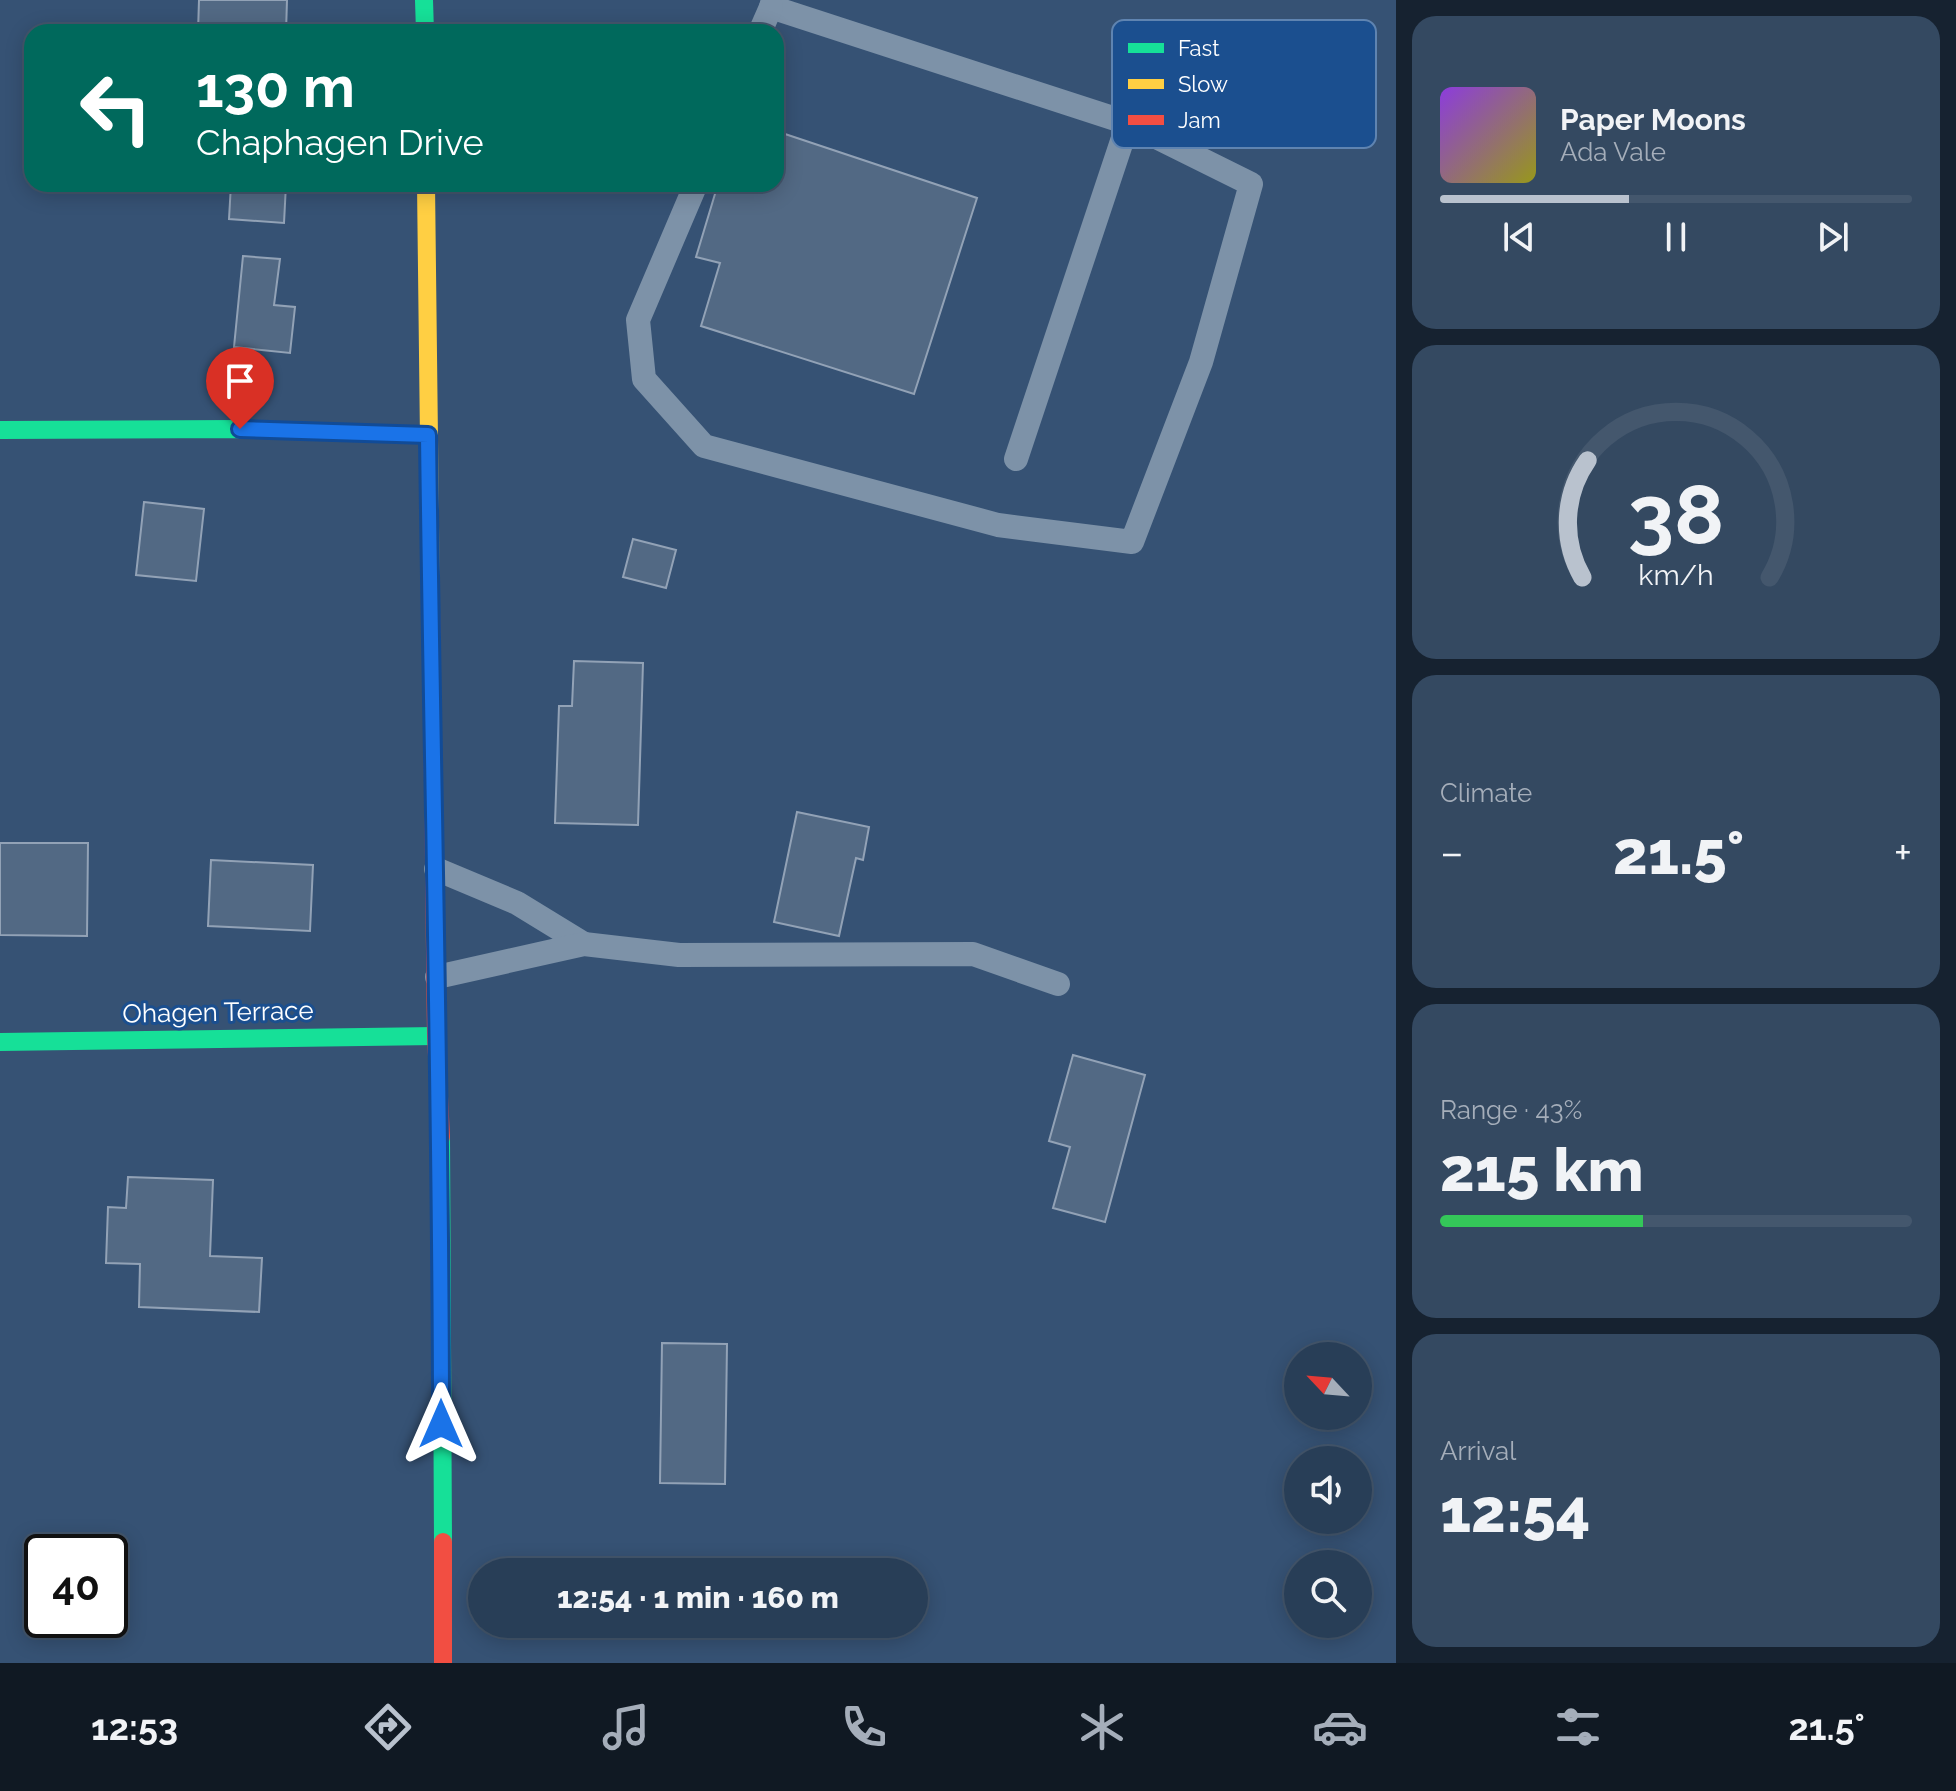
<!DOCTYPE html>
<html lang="en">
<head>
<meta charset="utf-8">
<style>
  body { margin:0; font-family:Raleway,sans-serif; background:#344961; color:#f1f3f6; height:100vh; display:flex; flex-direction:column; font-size:30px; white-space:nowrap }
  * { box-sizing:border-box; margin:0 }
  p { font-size:26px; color:#a5aeba }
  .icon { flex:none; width:44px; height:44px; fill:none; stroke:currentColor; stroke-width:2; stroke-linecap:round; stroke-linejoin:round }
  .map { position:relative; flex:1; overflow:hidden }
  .sheet { display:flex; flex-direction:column; gap:16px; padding:16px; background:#162230; width:560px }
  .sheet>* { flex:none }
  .banner { position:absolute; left:24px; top:24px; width:760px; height:168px; border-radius:24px; box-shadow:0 4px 20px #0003,0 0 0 2px #44576d; background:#00695c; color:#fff; overflow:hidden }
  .needle { width:52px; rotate:296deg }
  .tools { position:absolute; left:1284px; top:1342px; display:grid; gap:16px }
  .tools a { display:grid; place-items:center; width:88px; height:88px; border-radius:50%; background:#283e57; box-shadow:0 4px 20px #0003,0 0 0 2px #44576d; font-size:40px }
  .speed { position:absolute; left:24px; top:1534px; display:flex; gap:16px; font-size:40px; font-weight:700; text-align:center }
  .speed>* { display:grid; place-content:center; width:104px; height:104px; border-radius:50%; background:#283e57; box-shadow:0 4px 20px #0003,0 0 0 2px #44576d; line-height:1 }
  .speed .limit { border:4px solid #111; border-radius:12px; background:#fff; color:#111 }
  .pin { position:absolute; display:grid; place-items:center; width:68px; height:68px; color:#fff; margin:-82px -34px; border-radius:50% 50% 50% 0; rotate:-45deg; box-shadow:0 0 8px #0007 }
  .pin .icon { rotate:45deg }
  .me { position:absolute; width:88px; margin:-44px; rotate:0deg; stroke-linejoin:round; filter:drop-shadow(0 0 6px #0008) }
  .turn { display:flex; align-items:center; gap:28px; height:168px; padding:0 40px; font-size:36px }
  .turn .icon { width:104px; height:104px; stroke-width:2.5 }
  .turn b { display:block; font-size:56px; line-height:68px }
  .big { font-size:60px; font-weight:800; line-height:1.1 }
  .sheet .widget { flex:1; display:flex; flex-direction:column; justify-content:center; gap:12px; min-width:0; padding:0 28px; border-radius:24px; background:#344961 }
  .sheet .dial { align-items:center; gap:0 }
  .dial svg { height:208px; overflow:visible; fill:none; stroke:#44576d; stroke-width:7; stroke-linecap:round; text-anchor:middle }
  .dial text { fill:#f1f3f6; stroke:none }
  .song { display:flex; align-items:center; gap:24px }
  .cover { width:96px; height:96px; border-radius:12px; background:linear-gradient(135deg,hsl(270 70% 55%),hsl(60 70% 35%)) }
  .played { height:8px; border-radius:4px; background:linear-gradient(90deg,#b9c2ce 40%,#44576d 40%) }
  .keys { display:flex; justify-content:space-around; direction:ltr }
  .heat { display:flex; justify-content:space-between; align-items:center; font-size:44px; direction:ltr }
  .charge { height:12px; border-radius:6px; background:linear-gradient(90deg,#34c759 43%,#44576d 0) }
  .trip { position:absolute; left:468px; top:1558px; width:460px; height:80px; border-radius:40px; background:#283e57; box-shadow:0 4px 20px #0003,0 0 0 2px #44576d; font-weight:800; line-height:80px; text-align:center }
  .tab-bar { display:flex; height:128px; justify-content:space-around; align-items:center; background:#101923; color:#a5aeba }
  .tab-bar .icon { width:56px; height:56px }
  .tab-bar .active { color:#b9c2ce }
  .tab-bar b { font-size:36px; color:#f1f3f6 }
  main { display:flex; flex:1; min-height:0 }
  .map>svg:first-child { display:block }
</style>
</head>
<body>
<main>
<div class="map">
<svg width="1396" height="1663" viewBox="0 0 1396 1663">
  <rect width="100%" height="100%" fill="#365274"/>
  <g fill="#526984" stroke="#92a2b6" stroke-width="2">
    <path d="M 199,0 L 287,0 L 286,32 L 198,32 Z"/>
    <path d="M 776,131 L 977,198 L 914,394 L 701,326 L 720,263 L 696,257 L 718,184 L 776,184 Z"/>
    <path d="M 231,184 L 286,184 L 284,223 L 229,219 Z"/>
    <path d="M 243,256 L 280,259 L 274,305 L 295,307 L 290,353 L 234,347 Z"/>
    <path d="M 144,502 L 204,509 L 196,581 L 136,575 Z"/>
    <path d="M 633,539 L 676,550 L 666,588 L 623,577 Z"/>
    <path d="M 574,661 L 643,663 L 638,825 L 555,823 L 559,706 L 572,706 Z"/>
    <path d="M 797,812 L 869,827 L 863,860 L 856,858 L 839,936 L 774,922 Z"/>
    <path d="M 0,843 L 88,843 L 87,936 L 0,935 Z"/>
    <path d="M 211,860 L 313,865 L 310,931 L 208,926 Z"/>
    <path d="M 1073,1055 L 1145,1075 L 1105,1222 L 1053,1208 L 1070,1147 L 1049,1141 Z"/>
    <path d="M 128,1177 L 213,1180 L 210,1256 L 262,1258 L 259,1312 L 139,1307 L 140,1264 L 106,1263 L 108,1207 L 126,1208 Z"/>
    <path d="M 662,1343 L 727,1344 L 725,1484 L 660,1483 Z"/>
  </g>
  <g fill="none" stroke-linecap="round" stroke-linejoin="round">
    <g stroke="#7d92a8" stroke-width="24">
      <path d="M 773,0 L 771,7 L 1128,123 L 1016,459"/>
      <path d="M 760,32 L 771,7"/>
      <path d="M 696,184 L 638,320 L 644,379 L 704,446 L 998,525 L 1132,542 L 1201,362 L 1251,184 L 1128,123"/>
      <path d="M 436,869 L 517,903 L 584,944"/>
      <path d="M 437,977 L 584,944 L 679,955 L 973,954 L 1058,984"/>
    </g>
    <g stroke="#16e098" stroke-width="18">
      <path d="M 424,0 L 425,32"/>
      <path d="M 0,430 L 240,429 L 428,435"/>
      <path d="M 0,1042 L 436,1036"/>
      <path d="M 441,1137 L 443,1542"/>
    </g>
    <path stroke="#ffcf43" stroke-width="18" d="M 426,184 L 431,611"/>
    <g stroke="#f24e42" stroke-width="18">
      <path d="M 431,611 L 436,1036 L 441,1137"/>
      <path d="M 443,1542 L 443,1663"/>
    </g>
  </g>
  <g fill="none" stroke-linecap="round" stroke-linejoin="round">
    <g stroke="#114b97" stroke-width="20">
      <path id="route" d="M 240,429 L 428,435 C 432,765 441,1095 441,1424"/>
    </g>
    <use href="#route" stroke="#1a73e8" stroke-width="14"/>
  </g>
  <g text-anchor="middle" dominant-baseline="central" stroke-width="6" stroke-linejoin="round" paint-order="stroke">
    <g font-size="26" fill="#fff" stroke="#1b4f8f">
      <text transform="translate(218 1012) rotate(-1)">Ohagen Terrace</text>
    </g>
  </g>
  <rect x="1112" y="20" width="264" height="128" rx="12" fill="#1b4f8f" stroke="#5f84b1" stroke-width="2"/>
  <rect x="1128" y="43" width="36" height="10" fill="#16e098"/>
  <rect x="1128" y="79" width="36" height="10" fill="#ffcf43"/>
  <rect x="1128" y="115" width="36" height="10" fill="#f24e42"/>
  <g font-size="22" fill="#fff">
    <text x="1178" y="56">Fast</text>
    <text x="1178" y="92">Slow</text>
    <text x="1178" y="128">Jam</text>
  </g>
</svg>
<div class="tools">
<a><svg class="needle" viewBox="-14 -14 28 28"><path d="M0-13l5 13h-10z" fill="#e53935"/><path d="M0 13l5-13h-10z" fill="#a5aeba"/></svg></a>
<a><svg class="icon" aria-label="sound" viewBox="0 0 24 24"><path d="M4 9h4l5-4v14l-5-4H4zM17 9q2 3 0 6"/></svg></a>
<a><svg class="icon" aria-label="search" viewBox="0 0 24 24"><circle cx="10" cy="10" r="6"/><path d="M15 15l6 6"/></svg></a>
</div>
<div class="speed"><div class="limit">40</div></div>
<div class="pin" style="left:240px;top:429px;background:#d93025"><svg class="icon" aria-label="arrive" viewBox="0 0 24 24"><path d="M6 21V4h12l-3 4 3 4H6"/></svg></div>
<svg class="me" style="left:441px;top:1424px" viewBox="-20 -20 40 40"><path d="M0-17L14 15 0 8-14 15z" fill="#1a73e8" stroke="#fff" stroke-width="4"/></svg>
<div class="trip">12:54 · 1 min · 160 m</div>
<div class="banner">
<div class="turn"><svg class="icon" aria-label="left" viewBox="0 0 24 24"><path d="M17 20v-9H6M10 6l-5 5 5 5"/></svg><div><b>130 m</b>Chaphagen Drive</div></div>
</div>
</div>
<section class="sheet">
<div class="widget">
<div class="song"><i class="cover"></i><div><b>Paper Moons</b><p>Ada Vale</p></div></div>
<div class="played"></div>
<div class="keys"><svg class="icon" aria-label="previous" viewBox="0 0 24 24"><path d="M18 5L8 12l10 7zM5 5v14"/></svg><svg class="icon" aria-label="pause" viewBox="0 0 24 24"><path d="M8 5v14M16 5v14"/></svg><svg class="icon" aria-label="next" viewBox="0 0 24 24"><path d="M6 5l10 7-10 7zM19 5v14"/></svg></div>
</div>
<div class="widget dial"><svg viewBox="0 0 100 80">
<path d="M14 69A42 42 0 1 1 86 69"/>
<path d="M14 69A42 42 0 0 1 16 24" stroke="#b9c2ce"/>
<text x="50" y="56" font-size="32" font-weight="700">38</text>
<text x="50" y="72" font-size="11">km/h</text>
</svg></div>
<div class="widget"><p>Climate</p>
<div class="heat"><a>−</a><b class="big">21.5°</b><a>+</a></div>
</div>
<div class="widget"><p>Range · 43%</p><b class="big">215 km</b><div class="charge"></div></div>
<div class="widget"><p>Arrival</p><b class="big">12:54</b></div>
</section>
</main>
<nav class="tab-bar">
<b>12:53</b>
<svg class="icon active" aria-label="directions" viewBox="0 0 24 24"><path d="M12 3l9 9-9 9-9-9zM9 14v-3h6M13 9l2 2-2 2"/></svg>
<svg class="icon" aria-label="music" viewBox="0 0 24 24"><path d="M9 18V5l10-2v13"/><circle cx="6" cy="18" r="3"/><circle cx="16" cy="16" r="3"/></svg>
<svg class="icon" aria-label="phone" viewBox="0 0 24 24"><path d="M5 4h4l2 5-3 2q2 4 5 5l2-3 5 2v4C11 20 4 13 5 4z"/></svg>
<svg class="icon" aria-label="climate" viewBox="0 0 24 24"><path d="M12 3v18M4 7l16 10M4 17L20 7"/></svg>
<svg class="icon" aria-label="car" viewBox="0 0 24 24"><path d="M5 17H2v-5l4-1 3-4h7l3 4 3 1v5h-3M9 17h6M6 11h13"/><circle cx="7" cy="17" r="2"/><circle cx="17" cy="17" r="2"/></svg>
<svg class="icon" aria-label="filters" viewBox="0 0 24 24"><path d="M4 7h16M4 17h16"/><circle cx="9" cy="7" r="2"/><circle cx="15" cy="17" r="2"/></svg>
<b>21.5°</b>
</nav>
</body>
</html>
